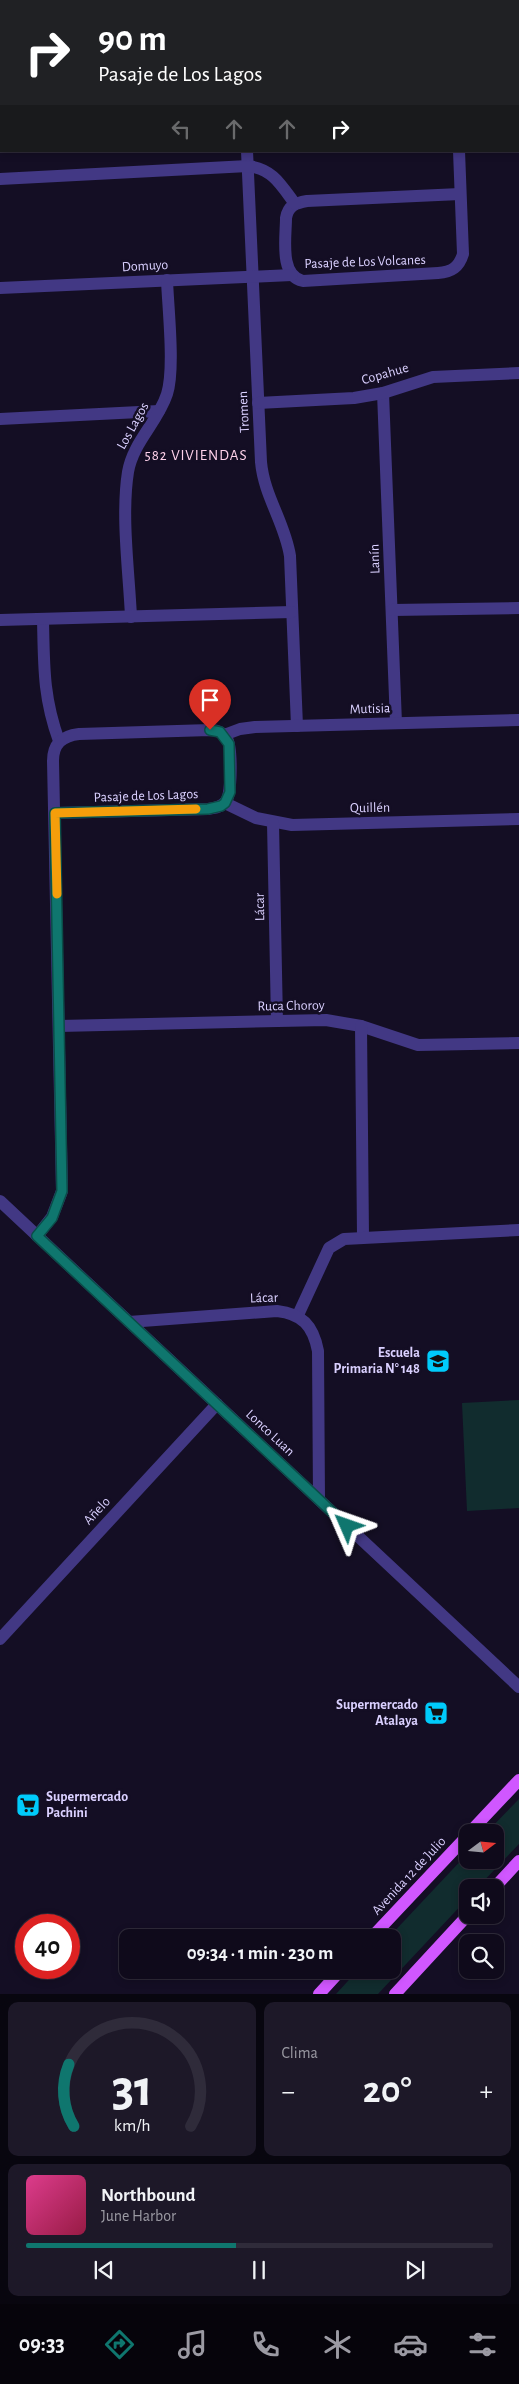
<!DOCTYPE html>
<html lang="es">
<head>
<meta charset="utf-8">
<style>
  body { margin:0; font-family:"Alegreya Sans",sans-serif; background:#1d1828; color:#f1f3f6; height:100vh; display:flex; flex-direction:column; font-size:19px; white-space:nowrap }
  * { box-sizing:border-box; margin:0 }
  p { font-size:16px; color:#9b9aa3 }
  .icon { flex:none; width:28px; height:28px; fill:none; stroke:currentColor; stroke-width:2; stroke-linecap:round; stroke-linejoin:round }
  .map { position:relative; height:1994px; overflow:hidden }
  .side { display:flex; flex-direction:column; gap:8px; padding:8px; background:#08060f; flex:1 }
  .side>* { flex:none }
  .guide { position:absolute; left:0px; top:0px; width:520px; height:152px; box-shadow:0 2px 8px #0003,0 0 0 1px #2f2b3a; background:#202124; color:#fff; overflow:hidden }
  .needle { width:32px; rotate:74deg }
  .fabs { position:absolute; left:459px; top:1824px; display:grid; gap:10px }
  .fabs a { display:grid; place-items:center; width:45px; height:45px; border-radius:10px; background:#0f0a1b; box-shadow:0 2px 8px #0003,0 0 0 1px #2f2b3a; font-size:25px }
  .speed { position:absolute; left:15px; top:1914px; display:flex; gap:10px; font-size:25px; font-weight:700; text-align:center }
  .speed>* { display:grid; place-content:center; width:65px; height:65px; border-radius:50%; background:#0f0a1b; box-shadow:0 2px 8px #0003,0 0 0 1px #2f2b3a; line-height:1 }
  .speed .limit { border:8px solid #d22; background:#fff; color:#111 }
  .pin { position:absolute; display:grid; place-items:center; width:42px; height:42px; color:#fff; margin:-51px -21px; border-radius:50% 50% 50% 0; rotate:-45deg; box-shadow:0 0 5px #0007 }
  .pin .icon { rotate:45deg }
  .me { position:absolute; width:55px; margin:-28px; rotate:313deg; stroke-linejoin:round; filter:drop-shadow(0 0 4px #0008) }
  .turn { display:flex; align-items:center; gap:18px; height:105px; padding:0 15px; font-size:22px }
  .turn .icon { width:65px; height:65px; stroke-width:2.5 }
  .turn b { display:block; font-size:35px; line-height:42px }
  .lanes { display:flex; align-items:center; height:48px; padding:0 15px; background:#0003; justify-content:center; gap:25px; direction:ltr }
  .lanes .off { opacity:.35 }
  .big { font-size:38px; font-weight:700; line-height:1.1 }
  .side .tile { flex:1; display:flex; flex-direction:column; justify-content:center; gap:8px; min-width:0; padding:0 18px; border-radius:10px; background:#1d1828 }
  .side .dial { align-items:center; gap:0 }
  .dial svg { height:130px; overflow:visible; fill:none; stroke:#2f2b3a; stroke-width:7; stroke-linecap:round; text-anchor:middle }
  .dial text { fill:#f1f3f6; stroke:none }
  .song { display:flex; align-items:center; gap:15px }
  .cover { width:60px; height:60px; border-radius:8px; background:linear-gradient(135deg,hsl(330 70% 55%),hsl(340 70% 35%)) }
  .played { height:5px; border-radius:2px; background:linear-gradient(90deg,#0f766e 45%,#2f2b3a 45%) }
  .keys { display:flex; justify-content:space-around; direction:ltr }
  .heat { display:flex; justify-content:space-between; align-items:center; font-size:28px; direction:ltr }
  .side .tiles { flex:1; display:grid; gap:8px; grid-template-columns:1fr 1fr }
  .tile:last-child { grid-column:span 2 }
  .trip { position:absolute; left:119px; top:1929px; width:282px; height:50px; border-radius:10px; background:#0f0a1b; box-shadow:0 2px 8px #0003,0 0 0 1px #2f2b3a; font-weight:700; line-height:50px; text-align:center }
  .tab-bar { display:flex; height:80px; justify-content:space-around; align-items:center; background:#06040b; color:#9b9aa3 }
  .tab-bar .icon { width:35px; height:35px }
  .tab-bar .on { color:#0f766e }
  .tab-bar b { font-size:22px; color:#f1f3f6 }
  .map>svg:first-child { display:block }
</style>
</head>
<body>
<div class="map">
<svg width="519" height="1994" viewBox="0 0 519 1994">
  <rect width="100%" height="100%" fill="#140e24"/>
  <g fill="#112c2e">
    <path d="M 519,1400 L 519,1508 L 467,1511 L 462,1403 Z"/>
    <path d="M 519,1799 L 519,1844 L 478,1887 L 468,1888 L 467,1899 L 378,1994 L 336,1994 L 358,1970 L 392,1970 L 392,1938 L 389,1937 L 467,1854 L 468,1860 L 495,1860 L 495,1832 L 487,1832 Z"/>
  </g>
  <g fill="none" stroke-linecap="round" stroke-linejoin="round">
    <g stroke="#423884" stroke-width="12">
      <path d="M 241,0 L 241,1"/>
      <path d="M 454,0 L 454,1"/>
      <path d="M 247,151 L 261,462 C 264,496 285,523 290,556 L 297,726"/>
      <path d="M 459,151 L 463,254 C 459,267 452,272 438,273 L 303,281 C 279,276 286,237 286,218 C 288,206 295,203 307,201 L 460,194"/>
      <path d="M 0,179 L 248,166 C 273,169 281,185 295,204"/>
      <path d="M 0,288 L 292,275"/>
      <path d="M 383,393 L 396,723"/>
      <path d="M 258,403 L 354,398 L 383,393 L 433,377 L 519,373"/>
      <path d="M 0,419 L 159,411"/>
      <path d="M 392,610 L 519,608"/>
      <path d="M 131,617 C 129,572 121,516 128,472 C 133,442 158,422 167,394 C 175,369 168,308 167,280"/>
      <path d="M 43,619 C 44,665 43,697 59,741"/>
      <path d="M 0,620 L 292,612"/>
      <path d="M 224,735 L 240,729 L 255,727 L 519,720"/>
      <path d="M 225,803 L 256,818 L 292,825 L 519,819"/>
      <path d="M 273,823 L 277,1021"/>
      <path d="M 59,1026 L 326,1020 L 361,1026 L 418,1045 L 519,1043"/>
      <path d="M 361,1026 L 363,1237"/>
      <path d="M 0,1201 L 519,1687"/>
      <path d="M 37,1236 L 52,1217 L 62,1191 L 53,761 C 53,744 62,736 79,734 L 210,730 C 217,730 223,732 227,739 C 232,747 232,794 226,801 C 222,807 215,808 208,809 L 55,813"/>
      <path d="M 298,1315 L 329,1248 L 344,1239 L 519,1230"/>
      <path d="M 129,1322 L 277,1311 C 302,1314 313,1325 318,1351 L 319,1499"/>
      <path d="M 0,1639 L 217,1404"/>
    </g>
    <g stroke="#d057ff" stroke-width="12">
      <path d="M 470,1832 L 519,1780"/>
      <path d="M 494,1888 L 519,1861"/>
      <path d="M 371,1938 L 468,1835"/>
      <path d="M 319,1994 L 341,1970"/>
      <path d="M 395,1994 L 468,1915"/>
    </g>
  </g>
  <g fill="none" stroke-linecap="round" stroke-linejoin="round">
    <g stroke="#0a4d48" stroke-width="12">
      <path id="route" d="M 210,730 L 220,732 L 229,744 L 230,792 L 225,803 L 221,806 L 208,809 L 55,813 L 62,1191 L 52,1218 L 37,1236 L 347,1526"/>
    </g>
    <use href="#route" stroke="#0f766e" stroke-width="9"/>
    <path stroke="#f59e0b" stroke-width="9" d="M 57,894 L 55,813 L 196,809"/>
  </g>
  <defs>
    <g id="school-square" transform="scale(1.25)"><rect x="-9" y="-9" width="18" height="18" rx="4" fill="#00cbfb" stroke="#140e24"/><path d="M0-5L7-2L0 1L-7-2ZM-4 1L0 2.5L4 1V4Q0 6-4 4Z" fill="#111"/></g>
    <g id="supermarket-square" transform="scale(1.25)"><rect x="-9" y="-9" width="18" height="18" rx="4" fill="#00cbfb" stroke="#140e24"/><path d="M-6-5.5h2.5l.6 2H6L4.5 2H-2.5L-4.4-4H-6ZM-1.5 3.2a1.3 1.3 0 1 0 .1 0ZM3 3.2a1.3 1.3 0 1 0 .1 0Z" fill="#111"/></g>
  </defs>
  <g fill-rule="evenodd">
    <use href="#school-square" x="438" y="1361"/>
    <use href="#supermarket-square" x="436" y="1713"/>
    <use href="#supermarket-square" x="28" y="1805"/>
  </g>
  <g text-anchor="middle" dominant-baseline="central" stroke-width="5" stroke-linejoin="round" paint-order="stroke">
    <g font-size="14" fill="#dad0ff" stroke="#140e24">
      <text transform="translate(365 262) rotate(-2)">Pasaje de Los Volcanes</text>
      <text transform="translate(145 266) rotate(-3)">Domuyo</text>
      <text transform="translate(385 374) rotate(-16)">Copahue</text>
      <text transform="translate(244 412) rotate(-93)">Tromen</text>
      <text transform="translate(133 426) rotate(-61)">Los Lagos</text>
      <text transform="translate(375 559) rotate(-92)">Lanín</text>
      <text transform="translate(370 709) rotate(-2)">Mutisia</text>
      <text transform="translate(146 796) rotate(-2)">Pasaje de Los Lagos</text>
      <text transform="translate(370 808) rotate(-1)">Quillén</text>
      <text transform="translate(260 907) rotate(-91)">Lácar</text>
      <text transform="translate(291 1006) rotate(-1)">Ruca Choroy</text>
      <text transform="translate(264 1298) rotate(-2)">Lácar</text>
      <text transform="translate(270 1433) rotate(43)">Lonco Luan</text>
      <text transform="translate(97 1511) rotate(-47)">Añelo</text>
      <text transform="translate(409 1876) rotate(-47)">Avenida 12 de Julio</text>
    </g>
    <g font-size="14" font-weight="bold" fill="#dad0ff" stroke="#140e24" text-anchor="end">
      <text x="420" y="1353">Escuela<tspan x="420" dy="16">Primaria N° 148</tspan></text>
      <text x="418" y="1705">Supermercado<tspan x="418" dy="16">Atalaya</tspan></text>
      <text x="46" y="1797" text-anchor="start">Supermercado<tspan x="46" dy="16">Pachini</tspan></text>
    </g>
    <g font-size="15" letter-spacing="1" fill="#ffd2eb" stroke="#140e24">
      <text x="196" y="455">582 VIVIENDAS</text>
    </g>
  </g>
</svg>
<div class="fabs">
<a><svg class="needle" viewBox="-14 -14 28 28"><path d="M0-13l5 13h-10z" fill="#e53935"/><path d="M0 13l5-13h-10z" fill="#9b9aa3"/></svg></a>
<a><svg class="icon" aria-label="sound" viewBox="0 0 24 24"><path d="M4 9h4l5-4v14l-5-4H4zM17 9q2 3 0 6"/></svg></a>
<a><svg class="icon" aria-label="search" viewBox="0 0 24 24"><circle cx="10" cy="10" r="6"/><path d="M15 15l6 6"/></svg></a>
</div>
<div class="speed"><div class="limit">40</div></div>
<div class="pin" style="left:210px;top:730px;background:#d93025"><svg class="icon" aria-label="arrive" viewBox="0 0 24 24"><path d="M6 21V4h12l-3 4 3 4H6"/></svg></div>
<svg class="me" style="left:347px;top:1526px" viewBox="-20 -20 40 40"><path d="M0-17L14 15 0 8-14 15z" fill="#0f766e" stroke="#fff" stroke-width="4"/></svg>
<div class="trip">09:34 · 1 min · 230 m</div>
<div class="guide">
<div class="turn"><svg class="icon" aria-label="right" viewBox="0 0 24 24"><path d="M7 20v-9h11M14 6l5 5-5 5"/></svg><div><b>90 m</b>Pasaje de Los Lagos</div></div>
<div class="lanes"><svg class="icon off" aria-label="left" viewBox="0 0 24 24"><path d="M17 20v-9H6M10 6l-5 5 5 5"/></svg><svg class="icon off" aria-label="ahead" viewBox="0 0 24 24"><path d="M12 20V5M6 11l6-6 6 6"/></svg><svg class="icon off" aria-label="ahead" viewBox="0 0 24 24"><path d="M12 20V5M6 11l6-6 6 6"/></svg><svg class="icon" aria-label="right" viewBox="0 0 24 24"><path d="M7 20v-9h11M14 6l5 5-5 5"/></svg></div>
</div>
</div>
<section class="side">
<div class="tiles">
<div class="tile dial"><svg viewBox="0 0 100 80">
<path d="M14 69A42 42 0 1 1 86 69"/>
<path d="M14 69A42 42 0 0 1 11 31" stroke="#0f766e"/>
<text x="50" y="56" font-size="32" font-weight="700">31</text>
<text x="50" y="72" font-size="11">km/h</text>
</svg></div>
<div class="tile"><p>Clima</p>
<div class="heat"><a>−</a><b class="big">20°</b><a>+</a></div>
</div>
<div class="tile">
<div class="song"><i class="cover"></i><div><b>Northbound</b><p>June Harbor</p></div></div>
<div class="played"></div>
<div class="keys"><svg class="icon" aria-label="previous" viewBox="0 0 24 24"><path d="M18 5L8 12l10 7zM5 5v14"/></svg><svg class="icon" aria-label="pause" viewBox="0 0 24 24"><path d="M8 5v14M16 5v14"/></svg><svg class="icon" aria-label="next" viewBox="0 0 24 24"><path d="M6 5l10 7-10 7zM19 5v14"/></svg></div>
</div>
</div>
</section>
<nav class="tab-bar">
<b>09:33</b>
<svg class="icon on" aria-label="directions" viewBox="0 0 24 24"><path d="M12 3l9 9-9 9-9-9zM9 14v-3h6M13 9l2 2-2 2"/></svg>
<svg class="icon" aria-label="music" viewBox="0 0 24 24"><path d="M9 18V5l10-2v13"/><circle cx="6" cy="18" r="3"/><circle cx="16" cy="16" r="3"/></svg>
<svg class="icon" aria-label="phone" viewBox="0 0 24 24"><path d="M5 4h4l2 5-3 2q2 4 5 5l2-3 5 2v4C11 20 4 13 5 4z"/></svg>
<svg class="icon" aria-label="climate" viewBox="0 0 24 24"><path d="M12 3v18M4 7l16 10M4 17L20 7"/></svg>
<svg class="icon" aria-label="car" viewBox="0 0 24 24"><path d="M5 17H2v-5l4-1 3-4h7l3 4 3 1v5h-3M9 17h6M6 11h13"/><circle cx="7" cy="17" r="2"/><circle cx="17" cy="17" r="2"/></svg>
<svg class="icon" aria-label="filters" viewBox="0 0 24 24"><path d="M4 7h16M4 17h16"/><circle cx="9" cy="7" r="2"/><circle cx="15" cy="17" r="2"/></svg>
</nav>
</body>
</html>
